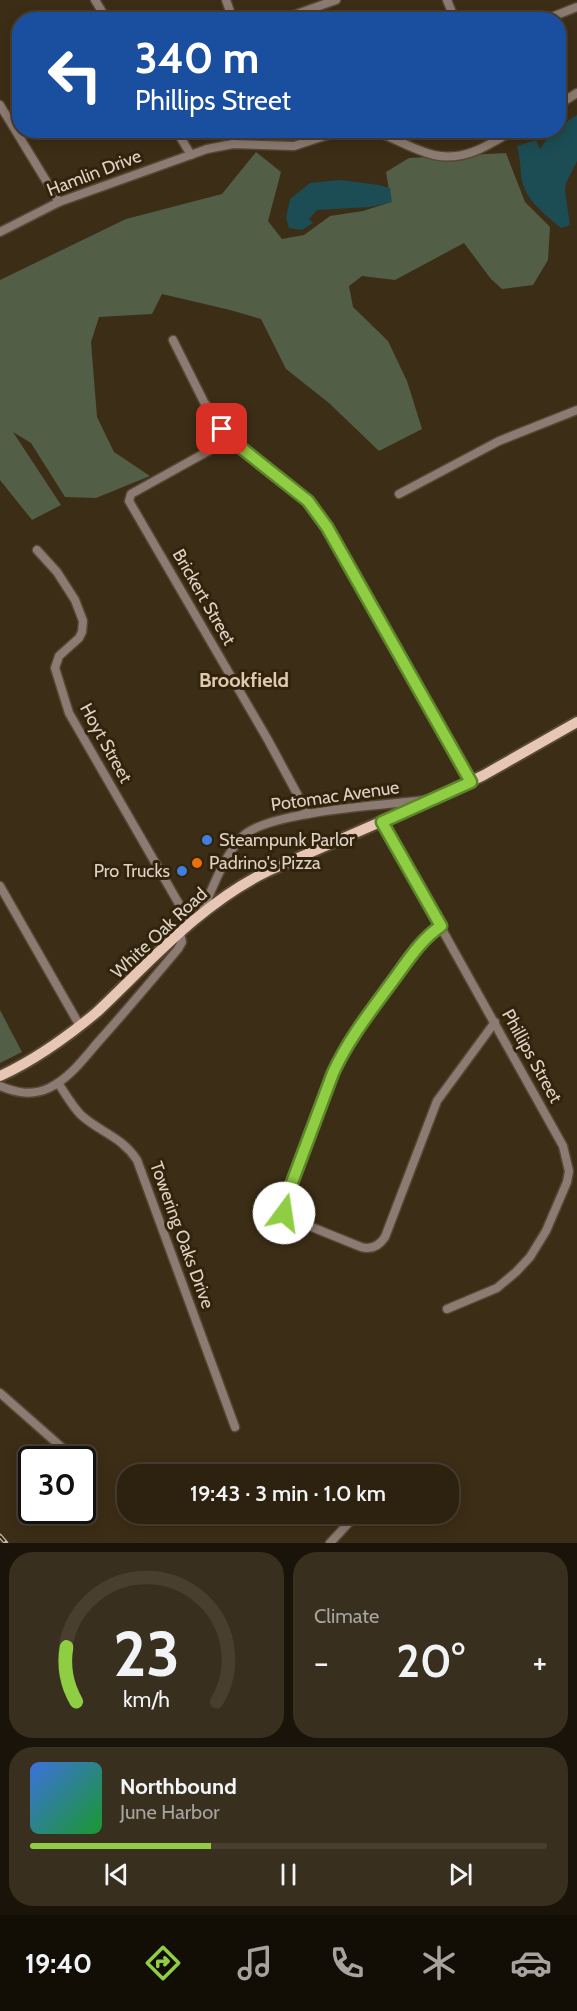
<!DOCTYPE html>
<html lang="en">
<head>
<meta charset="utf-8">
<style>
  body { margin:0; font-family:Cabin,sans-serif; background:#392f1e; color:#f1f3f6; height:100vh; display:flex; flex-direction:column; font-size:22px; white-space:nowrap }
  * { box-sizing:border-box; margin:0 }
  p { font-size:20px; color:#a7a49f }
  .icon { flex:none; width:33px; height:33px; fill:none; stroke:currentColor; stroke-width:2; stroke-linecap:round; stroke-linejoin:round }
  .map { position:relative; height:1543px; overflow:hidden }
  .details { display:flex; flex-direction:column; gap:9px; padding:9px; background:#191309; flex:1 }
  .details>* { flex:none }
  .hud { position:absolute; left:12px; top:12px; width:554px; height:126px; border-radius:24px; box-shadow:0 3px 15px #0003,0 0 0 2px #483f30; background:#1a4fa0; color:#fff; overflow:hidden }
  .speed { position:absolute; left:18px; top:1446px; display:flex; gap:12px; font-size:30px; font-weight:700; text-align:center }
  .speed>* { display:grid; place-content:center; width:78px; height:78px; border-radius:50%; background:#2d2210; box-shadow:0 3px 15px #0003,0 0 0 2px #483f30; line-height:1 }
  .speed .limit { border:3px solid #111; border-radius:9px; background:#fff; color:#111 }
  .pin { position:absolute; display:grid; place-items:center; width:51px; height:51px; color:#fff; margin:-26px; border-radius:12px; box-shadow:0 3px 9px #0006 }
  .me { position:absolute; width:66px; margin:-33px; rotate:14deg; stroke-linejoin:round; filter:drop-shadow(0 0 4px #0008) }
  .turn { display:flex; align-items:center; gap:21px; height:126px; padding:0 24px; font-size:27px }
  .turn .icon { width:78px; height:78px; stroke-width:2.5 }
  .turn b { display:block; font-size:42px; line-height:51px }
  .big { font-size:45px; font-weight:600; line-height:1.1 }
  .details .tile { flex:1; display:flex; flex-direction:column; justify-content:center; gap:9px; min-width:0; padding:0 21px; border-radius:24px; background:#392f1e }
  .details .dial { align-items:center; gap:0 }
  .dial svg { height:156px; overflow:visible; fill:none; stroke:#483f30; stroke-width:7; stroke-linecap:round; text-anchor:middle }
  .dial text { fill:#f1f3f6; stroke:none }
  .song { display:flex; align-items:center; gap:18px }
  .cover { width:72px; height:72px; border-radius:9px; background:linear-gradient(135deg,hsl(220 70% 55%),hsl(130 70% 35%)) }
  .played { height:6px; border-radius:3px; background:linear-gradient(90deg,#8fcd42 35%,#483f30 35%) }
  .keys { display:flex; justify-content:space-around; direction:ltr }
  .heat { display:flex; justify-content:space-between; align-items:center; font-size:33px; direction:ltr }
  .details .tiles { flex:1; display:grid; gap:9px; grid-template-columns:1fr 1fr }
  .tile:last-child { grid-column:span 2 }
  .trip { position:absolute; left:117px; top:1464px; width:342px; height:60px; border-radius:24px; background:#2d2210; box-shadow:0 3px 15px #0003,0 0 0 2px #483f30; font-weight:600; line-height:60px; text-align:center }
  .tab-bar { display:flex; height:96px; justify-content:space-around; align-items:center; background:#120e06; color:#a7a49f }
  .tab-bar .icon { width:42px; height:42px }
  .tab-bar .selected { color:#8fcd42 }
  .tab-bar b { font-size:27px; color:#f1f3f6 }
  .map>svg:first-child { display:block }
</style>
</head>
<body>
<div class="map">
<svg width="577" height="1543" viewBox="0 0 577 1543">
  <rect width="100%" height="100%" fill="#3c2d16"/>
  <g fill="#525f46">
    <path d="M 256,152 L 281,172 L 268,221 L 282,239 L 304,235 L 330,216 L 363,211 L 391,202 L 386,172 L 409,158 L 506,153 L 525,202 L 550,227 L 548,260 L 533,285 L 502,289 L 491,279 L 464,243 L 395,280 L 362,276 L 349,286 L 353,307 L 388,341 L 407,381 L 422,429 L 379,451 L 329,403 L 286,369 L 261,319 L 230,310 L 162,294 L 152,314 L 99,317 L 91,342 L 97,417 L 114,452 L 150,476 L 96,498 L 65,497 L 31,443 L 13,432 L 61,505 L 32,520 L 0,480 L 0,280 L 126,219 L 222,194 Z"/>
    <path d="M 0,1010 L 22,1052 L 0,1063 Z"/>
  </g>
  <g fill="#1c4d54">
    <path d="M 577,115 L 577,161 L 566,183 L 565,191 L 570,225 L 561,228 C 543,212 524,200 521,175 C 520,164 520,156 517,146 L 536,140 L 540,149 L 552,131 L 558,130 L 558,127 Z"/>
    <path d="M 340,180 L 379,185 L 390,188 L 392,202 L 370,207 L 317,210 L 309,219 L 313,223 L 302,230 L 289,228 L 286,218 L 290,199 L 310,183 Z"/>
  </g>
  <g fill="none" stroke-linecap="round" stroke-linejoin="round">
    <g stroke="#564832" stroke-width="11">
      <g id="minor">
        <path d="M 95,0 L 107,20"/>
        <path d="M 226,0 L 233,20"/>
        <path d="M 447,0 L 455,20"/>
        <path d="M 280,20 L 336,0"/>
        <path d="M 544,20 L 577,7"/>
        <path d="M 0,105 L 59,202"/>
        <path d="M 558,105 L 577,93"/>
        <path d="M 176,130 L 191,155"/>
        <path d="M 372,130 C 393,137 413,150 434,155 C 464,162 489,145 514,130"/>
        <path d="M 0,232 L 59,202 L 207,149 L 233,144 L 294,146 L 343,130"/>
        <path d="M 173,340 L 204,402 L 230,439 L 308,501 L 327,527 L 471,782"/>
        <path d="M 230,439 L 131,494 L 129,501 L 268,740 L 308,814"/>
        <path d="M 399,494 L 499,441 L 577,410"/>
        <path d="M 37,550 L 57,572 L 75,600 L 83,621 L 82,632 L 79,638 L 59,656 L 55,668 L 69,713 L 190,923"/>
        <path d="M 382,822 L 563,1146 L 569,1171 L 567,1182 L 546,1231 L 530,1257 L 516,1272 L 497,1288 L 447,1309"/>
        <path d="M 0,886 L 80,1026"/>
        <path d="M 202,912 C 212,889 225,854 243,836 C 269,811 386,805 426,800"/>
        <path d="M 441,926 C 420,941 407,962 392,982 C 370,1012 348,1040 333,1073 L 284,1204 L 283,1209 L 287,1217 L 361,1247 C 371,1250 379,1246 385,1237 L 437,1101 L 495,1022"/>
        <path d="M 58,1083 C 65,1093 72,1106 81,1115 C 101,1133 121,1136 137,1160 L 235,1427"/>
        <path d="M 0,1086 C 17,1093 32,1096 49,1088 C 70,1078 85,1057 99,1041 C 126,1011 152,980 178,949 L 182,942 L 180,933"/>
        <path d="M 0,1393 L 67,1452"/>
        <path d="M 330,1543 L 357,1514"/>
      </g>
    </g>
    <g stroke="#564832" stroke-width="14">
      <path id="major" d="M 0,1076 C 35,1060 67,1037 97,1012 C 151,961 200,904 268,871 L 449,792 L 484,775 L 577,722"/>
    </g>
    <use href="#minor" stroke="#8c7b73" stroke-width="8"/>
    <use href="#major" stroke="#e8c6b5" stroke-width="10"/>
    <g stroke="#c3b8a9" stroke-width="4.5">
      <path id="rail" d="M 0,1536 L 6,1543"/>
    </g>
    <use href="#rail" stroke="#32230c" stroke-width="2" stroke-dasharray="7" stroke-linecap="butt"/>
  </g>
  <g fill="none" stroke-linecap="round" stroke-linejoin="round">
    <g stroke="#5d852b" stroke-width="15">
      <path id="route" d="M 222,429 L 230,439 L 308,501 L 327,527 L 471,782 L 382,822 L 441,926 C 420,940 407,962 392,982 C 370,1012 348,1040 333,1073 L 284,1204 L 284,1213"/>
    </g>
    <use href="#route" stroke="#8fcd42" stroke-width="10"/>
  </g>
  <g fill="#3f7fe0" stroke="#32230c" stroke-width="2">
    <circle cx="207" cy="840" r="6"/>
    <circle cx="182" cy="871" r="6"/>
  </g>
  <circle fill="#e8710a" stroke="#32230c" stroke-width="2" cx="197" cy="863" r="6"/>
  <g text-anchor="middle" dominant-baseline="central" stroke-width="6" stroke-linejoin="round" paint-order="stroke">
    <g font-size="18" fill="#ddd3c5" stroke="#32230c">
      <text transform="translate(94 173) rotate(-21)">Hamlin Drive</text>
      <text transform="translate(204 597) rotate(60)">Brickert Street</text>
      <text transform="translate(106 743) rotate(61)">Hoyt Street</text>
      <text transform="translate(335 796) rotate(-8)">Potomac Avenue</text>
      <text transform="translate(159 933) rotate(-43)">White Oak Road</text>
      <text transform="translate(532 1056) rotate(61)">Phillips Street</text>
      <text transform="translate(182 1235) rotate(70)">Towering Oaks Drive</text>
    </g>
    <g font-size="18" fill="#ddd3c5" stroke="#32230c" text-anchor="start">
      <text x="219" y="840">Steampunk Parlor</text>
      <text x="209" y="863">Padrino's Pizza</text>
      <text x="170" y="871" text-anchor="end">Pro Trucks</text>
    </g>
    <g font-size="20" font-weight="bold" fill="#decab0" stroke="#32230c">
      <text x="244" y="680">Brookfield</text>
    </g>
  </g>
</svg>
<div class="speed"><div class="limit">30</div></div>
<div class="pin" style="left:222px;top:429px;background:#d93025"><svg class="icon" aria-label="arrive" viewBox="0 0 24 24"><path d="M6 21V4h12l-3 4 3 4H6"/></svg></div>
<svg class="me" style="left:284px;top:1213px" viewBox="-20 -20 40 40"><circle r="19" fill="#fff"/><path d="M0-13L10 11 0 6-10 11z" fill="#8fcd42"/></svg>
<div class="trip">19:43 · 3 min · 1.0 km</div>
<div class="hud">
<div class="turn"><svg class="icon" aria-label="left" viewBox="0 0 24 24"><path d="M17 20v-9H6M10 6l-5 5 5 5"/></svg><div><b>340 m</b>Phillips Street</div></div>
</div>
</div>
<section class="details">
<div class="tiles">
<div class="tile dial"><svg viewBox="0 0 100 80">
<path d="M14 69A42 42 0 1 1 86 69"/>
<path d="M14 69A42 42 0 0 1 9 41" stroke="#8fcd42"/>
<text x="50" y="56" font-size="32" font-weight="700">23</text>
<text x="50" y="72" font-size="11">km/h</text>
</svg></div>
<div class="tile"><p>Climate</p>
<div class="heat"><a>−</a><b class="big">20°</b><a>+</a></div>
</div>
<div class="tile">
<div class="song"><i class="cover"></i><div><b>Northbound</b><p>June Harbor</p></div></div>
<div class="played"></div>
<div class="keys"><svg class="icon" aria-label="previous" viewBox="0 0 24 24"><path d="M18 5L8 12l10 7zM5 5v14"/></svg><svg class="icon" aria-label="pause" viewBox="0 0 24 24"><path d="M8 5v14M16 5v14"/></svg><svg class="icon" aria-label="next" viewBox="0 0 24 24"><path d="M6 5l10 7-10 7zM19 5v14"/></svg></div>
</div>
</div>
</section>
<nav class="tab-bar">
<b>19:40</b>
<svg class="icon selected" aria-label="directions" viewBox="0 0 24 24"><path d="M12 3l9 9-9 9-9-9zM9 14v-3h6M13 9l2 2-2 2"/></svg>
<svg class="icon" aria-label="music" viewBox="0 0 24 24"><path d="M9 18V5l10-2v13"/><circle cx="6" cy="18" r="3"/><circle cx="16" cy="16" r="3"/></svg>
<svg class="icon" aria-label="phone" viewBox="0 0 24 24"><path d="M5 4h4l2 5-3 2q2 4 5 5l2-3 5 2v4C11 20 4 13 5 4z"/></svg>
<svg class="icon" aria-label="climate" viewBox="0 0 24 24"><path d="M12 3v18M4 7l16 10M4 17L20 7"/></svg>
<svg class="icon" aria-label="car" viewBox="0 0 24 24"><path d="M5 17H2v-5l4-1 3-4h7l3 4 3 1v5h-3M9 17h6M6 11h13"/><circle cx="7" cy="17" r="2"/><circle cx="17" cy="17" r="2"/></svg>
</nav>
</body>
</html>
